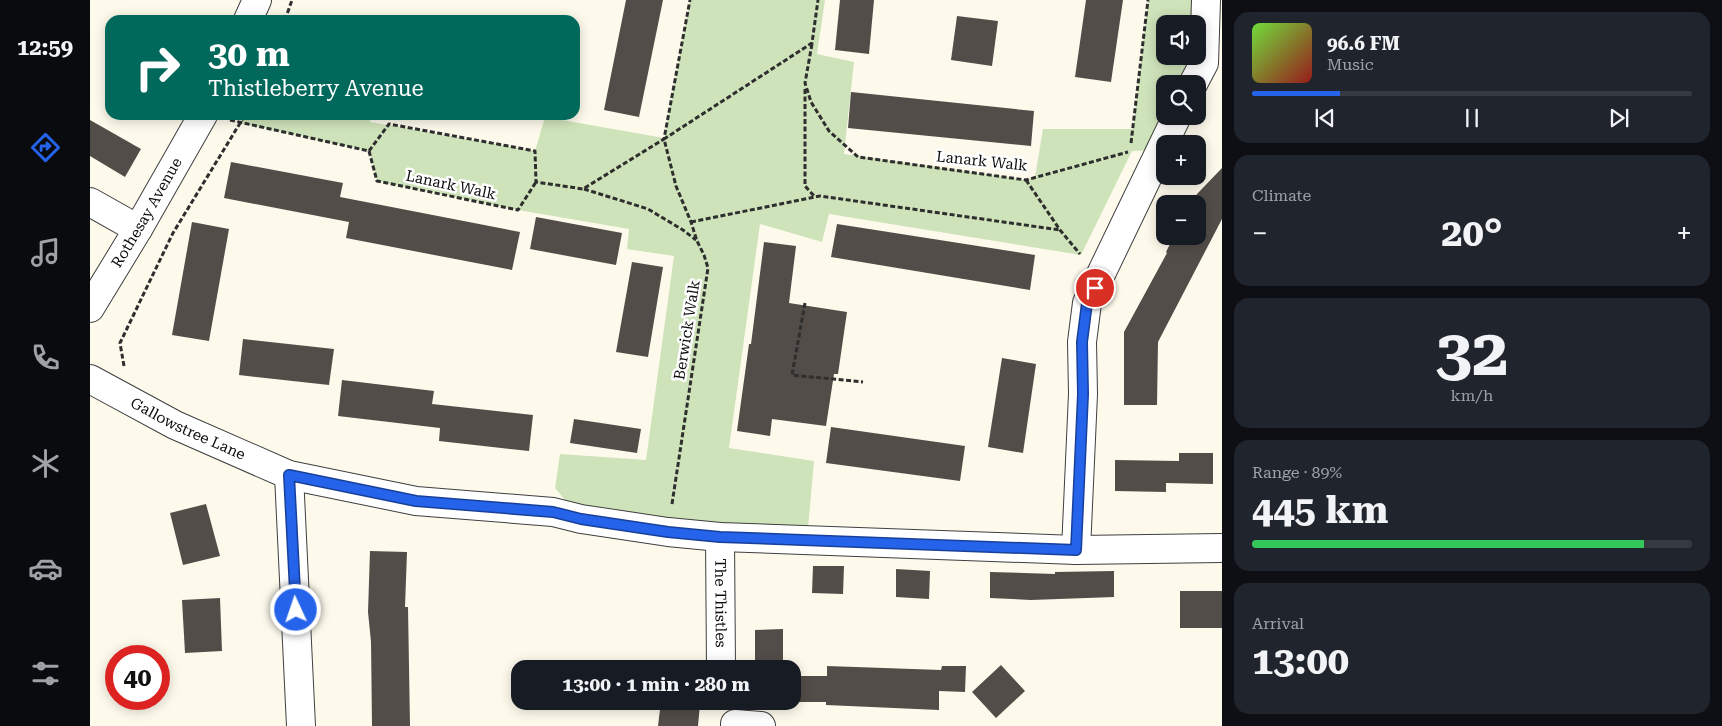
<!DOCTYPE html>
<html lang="en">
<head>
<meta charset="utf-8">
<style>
  body { margin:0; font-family:"Roboto Serif",serif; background:#20242c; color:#f1f3f6; height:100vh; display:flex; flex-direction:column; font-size:19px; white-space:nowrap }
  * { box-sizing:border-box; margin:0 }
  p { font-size:16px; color:#9ea1a6 }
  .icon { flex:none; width:28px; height:28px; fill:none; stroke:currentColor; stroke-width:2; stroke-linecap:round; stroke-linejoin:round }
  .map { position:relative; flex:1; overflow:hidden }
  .drawer { display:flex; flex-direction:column; gap:12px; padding:12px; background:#0d0f14; width:500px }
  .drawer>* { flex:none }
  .hud { position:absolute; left:15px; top:15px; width:475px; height:105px; border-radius:15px; box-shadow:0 2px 12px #0003; background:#00695c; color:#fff; overflow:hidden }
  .buttons { position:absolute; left:1066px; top:15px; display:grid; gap:10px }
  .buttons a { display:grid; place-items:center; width:50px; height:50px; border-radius:10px; background:#171b24; box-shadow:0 2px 12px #0003; font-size:25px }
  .speed { position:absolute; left:15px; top:645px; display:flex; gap:10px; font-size:25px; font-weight:700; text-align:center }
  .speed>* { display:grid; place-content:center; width:65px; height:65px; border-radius:50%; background:#171b24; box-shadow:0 2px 12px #0003; line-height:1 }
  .speed .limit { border:8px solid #d22; background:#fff; color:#111 }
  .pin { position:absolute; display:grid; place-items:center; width:42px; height:42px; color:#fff; margin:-21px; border:2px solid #fff; border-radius:50%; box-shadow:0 1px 5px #0007 }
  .me { position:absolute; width:55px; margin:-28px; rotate:357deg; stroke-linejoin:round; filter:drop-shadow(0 0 4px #0008) }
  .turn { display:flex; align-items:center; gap:18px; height:105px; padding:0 20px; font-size:22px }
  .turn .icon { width:65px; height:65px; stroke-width:2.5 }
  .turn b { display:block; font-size:35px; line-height:42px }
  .big { font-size:38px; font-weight:700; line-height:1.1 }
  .drawer .widget { flex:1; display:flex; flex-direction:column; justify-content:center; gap:8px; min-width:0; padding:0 18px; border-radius:15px; background:#20242c }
  .drawer .dial { align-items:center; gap:0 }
  .dial b { font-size:65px; line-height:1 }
  .song { display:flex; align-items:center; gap:15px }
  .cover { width:60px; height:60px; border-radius:8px; background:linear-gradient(135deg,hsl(100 70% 55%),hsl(0 70% 35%)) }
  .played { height:5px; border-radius:2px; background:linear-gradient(90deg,#2563eb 20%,#363941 20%) }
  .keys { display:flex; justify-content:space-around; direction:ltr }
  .heat { display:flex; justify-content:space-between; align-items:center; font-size:28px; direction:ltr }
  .charge { height:8px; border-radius:4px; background:linear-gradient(90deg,#34c759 89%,#363941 0) }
  .trip { position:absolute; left:421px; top:660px; width:290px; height:50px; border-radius:15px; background:#171b24; box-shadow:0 2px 12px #0003; font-weight:700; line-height:50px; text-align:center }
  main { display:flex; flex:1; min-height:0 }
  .menu { display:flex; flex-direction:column; width:90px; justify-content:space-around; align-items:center; background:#090b0e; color:#9ea1a6 }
  .menu .icon { width:35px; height:35px }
  .menu .on { color:#2563eb }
  .menu b { font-size:22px; color:#f1f3f6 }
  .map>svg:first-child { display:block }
</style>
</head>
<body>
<main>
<nav class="menu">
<b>12:59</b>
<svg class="icon on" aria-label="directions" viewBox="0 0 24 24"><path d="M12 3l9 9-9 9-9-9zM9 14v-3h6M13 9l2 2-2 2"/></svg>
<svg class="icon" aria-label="music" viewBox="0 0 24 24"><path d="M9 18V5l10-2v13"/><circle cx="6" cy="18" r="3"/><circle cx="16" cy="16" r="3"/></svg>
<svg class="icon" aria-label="phone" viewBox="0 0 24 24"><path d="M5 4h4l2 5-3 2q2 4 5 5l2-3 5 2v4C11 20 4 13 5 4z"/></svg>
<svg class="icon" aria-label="climate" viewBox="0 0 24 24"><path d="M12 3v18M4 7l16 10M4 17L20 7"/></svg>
<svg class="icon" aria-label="car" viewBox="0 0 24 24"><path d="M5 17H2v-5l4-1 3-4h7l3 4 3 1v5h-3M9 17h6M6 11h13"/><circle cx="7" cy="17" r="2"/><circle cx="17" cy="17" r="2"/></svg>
<svg class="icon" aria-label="filters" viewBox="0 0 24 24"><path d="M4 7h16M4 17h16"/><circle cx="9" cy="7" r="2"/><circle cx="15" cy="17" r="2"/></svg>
</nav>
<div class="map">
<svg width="1132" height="726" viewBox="0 0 1132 726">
  <rect width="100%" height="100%" fill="#fdfaec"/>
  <path fill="#cfe3ba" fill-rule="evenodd" d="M 600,0 L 735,0 L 727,54 L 764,62 L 754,154 L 936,180 L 945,177 L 953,129 L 1043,129 L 1058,0 L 1116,0 L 1103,84 L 1075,84 L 1075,116 L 1070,150 L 1042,151 L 991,255 L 739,214 L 732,242 L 670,224 L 639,448 L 724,461 L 717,540 L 491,519 L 465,488 L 470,454 L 556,460 L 584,256 L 537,249 L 539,229 L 428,210 L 287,181 L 279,151 L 151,123 L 155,115 L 281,115 L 280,122 L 445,151 L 455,117 L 574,138 ZM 1075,24 L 1108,24 L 1108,56 L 1075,56 Z"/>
  <g fill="#534d49">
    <path d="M 536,0 L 573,0 L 549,117 L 514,110 Z"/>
    <path d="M 750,0 L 784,0 L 779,54 L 745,50 Z"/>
    <path d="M 996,0 L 1033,0 L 1021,82 L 985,77 Z"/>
    <path d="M 867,16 L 908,21 L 902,66 L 861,60 Z"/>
    <path d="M 761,92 L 944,111 L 941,146 L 758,128 Z"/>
    <path d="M 0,120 L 51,149 L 35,177 L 0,156 Z"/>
    <path d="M 141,162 L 253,183 L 250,197 L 430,232 L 422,270 L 256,238 L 259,222 L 134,198 Z"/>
    <path d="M 1132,168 L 1132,219 L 1068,342 L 1067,405 L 1034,405 L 1034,332 L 1077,253 L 1076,252 L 1084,236 L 1108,236 L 1108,204 L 1101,204 L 1107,194 Z"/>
    <path d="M 446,217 L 532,233 L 526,265 L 440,249 Z"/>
    <path d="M 102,222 L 139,229 L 119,341 L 82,335 Z"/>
    <path d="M 747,224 L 945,255 L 940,290 L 741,257 Z"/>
    <path d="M 674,242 L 706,246 L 699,303 L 757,312 L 748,374 L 744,374 L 736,426 L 682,419 L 680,436 L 647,431 L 659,344 L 661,344 Z"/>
    <path d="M 542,262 L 573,267 L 558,357 L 526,352 Z"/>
    <path d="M 153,339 L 244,349 L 239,385 L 149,375 Z"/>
    <path d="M 912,358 L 946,364 L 933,453 L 898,447 Z"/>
    <path d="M 252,380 L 344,391 L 342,404 L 443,415 L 439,451 L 349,441 L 350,428 L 248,416 Z"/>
    <path d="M 484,419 L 551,429 L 547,453 L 480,443 Z"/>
    <path d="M 741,427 L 875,446 L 870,481 L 736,463 Z"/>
    <path d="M 1089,453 L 1123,453 L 1123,484 L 1076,483 L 1076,492 L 1025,491 L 1025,460 L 1089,461 Z"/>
    <path d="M 116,504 L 130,556 L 93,565 L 80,513 Z"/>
    <path d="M 280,551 L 317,552 L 315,607 L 318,607 L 320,726 L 282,726 L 281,642 L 278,612 Z"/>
    <path d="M 723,566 L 754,566 L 753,594 L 722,593 Z"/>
    <path d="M 806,569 L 840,571 L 839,599 L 806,597 Z"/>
    <path d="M 1024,571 L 1024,597 L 941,600 L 900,598 L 900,572 L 965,574 L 965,572 Z"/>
    <rect x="1090" y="591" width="42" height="37"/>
    <path d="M 130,598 L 132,651 L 95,653 L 92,600 Z"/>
    <path d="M 693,629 L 693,669 L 665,669 L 665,630 Z"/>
    <path d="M 911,665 L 935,691 L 906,718 L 882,692 Z"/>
    <path d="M 737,666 L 851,670 L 852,666 L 876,666 L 875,692 L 849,691 L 849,710 L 736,705 L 736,702 L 691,702 L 702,701 L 702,676 L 737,676 Z"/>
    <path d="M 571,701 L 610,704 L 608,726 L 568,726 Z"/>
  </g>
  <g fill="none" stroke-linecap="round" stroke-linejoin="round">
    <g stroke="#3f3f3f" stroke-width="30">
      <g id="minor">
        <path d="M 158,20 L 167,0"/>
        <path d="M 1103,84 L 1114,63 L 1116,0"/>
        <path d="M 0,202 L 48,229"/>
        <path id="s1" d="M 0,308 L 48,229 L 113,115"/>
        <path id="s2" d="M 0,379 L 85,425 L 199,475 L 326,501 L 463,512 L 491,519 L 578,532 L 630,537 L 986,550 L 1132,548"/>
        <path d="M 199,475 L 211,726"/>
        <path id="s3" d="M 630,537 L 631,669"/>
        <path d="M 986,550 L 993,394 L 992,342 L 997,303 L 1087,116"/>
        <path d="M 645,724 L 671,726"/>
      </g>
    </g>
    <g stroke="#2e2e2e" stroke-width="3" stroke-dasharray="5 2.5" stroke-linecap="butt">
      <path d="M 195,20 L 202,0"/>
      <path d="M 722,44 L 715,83 L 721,102 L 739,131 L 768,157 L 936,180 L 1038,152"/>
      <path d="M 715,89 L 715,186 L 725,197"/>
      <path d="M 140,120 L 279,151 L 299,124 L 445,151 L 446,182 L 493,189 L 574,139 L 600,0"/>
      <path d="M 1041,143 L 1058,0"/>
      <path d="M 279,151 L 287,181 L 428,210 L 446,182"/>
      <path d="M 936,180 L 970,230 L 990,254"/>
      <path d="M 494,189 L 558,209 L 593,230 L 606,240"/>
      <path d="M 601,222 L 730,196 L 970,230"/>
      <path d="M 715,303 L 702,375 L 773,382"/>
      <path d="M 34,366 L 30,343 L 83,233 L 155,115"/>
      <path d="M 582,504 L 618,268 L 614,255 L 607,241 L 601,222 L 586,186 L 574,139 L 722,43 L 728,0"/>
    </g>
    <use href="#minor" stroke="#fff" stroke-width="28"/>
  </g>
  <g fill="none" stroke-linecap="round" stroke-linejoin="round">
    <g stroke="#184099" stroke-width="12">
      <path id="route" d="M 206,610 L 199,475 L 326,501 L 463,512 L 491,519 L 578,532 L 630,537 L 986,550 L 993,394 L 992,342 L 997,303 L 1005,288"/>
    </g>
    <use href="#route" stroke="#2563eb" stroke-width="9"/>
  </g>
  <g text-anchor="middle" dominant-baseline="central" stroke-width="5" stroke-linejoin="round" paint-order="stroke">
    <g font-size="15" fill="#0c0c0c" stroke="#fff">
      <text transform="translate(892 161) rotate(6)">Lanark Walk</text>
      <text transform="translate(361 185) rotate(12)">Lanark Walk</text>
      <text stroke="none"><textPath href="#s1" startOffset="111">Rothesay Avenue</textPath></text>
      <text transform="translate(597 330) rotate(-81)">Berwick Walk</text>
      <text stroke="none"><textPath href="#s2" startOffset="110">Gallowstree Lane</textPath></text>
      <text stroke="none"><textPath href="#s3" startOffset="66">The Thistles</textPath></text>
    </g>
  </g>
</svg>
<div class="buttons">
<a><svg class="icon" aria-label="sound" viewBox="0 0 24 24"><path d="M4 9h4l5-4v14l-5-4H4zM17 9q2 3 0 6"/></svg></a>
<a><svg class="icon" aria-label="search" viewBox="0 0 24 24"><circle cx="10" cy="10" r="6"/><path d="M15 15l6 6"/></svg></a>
<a>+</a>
<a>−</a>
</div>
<div class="speed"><div class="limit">40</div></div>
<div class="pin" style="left:1005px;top:288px;background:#d93025"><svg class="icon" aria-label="arrive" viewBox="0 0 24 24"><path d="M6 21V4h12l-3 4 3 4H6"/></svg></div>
<svg class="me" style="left:206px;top:610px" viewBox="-20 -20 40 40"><circle r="17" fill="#2563eb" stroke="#fff" stroke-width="3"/><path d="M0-11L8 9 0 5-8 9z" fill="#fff"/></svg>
<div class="trip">13:00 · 1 min · 280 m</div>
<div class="hud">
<div class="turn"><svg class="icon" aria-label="right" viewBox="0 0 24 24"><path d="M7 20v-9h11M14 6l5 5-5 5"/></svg><div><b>30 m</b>Thistleberry Avenue</div></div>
</div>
</div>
<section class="drawer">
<div class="widget">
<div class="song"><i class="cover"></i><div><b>96.6 FM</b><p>Music</p></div></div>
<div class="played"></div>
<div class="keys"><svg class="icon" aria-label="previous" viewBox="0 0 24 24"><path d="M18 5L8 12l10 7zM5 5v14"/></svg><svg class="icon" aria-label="pause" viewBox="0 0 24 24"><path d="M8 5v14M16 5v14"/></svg><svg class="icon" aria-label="next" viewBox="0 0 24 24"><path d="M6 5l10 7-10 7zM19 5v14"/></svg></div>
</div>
<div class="widget"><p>Climate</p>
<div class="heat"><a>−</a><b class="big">20°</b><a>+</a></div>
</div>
<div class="widget dial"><b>32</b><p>km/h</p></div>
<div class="widget"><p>Range · 89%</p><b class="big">445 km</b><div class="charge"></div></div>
<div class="widget"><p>Arrival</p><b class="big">13:00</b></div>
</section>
</main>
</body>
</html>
